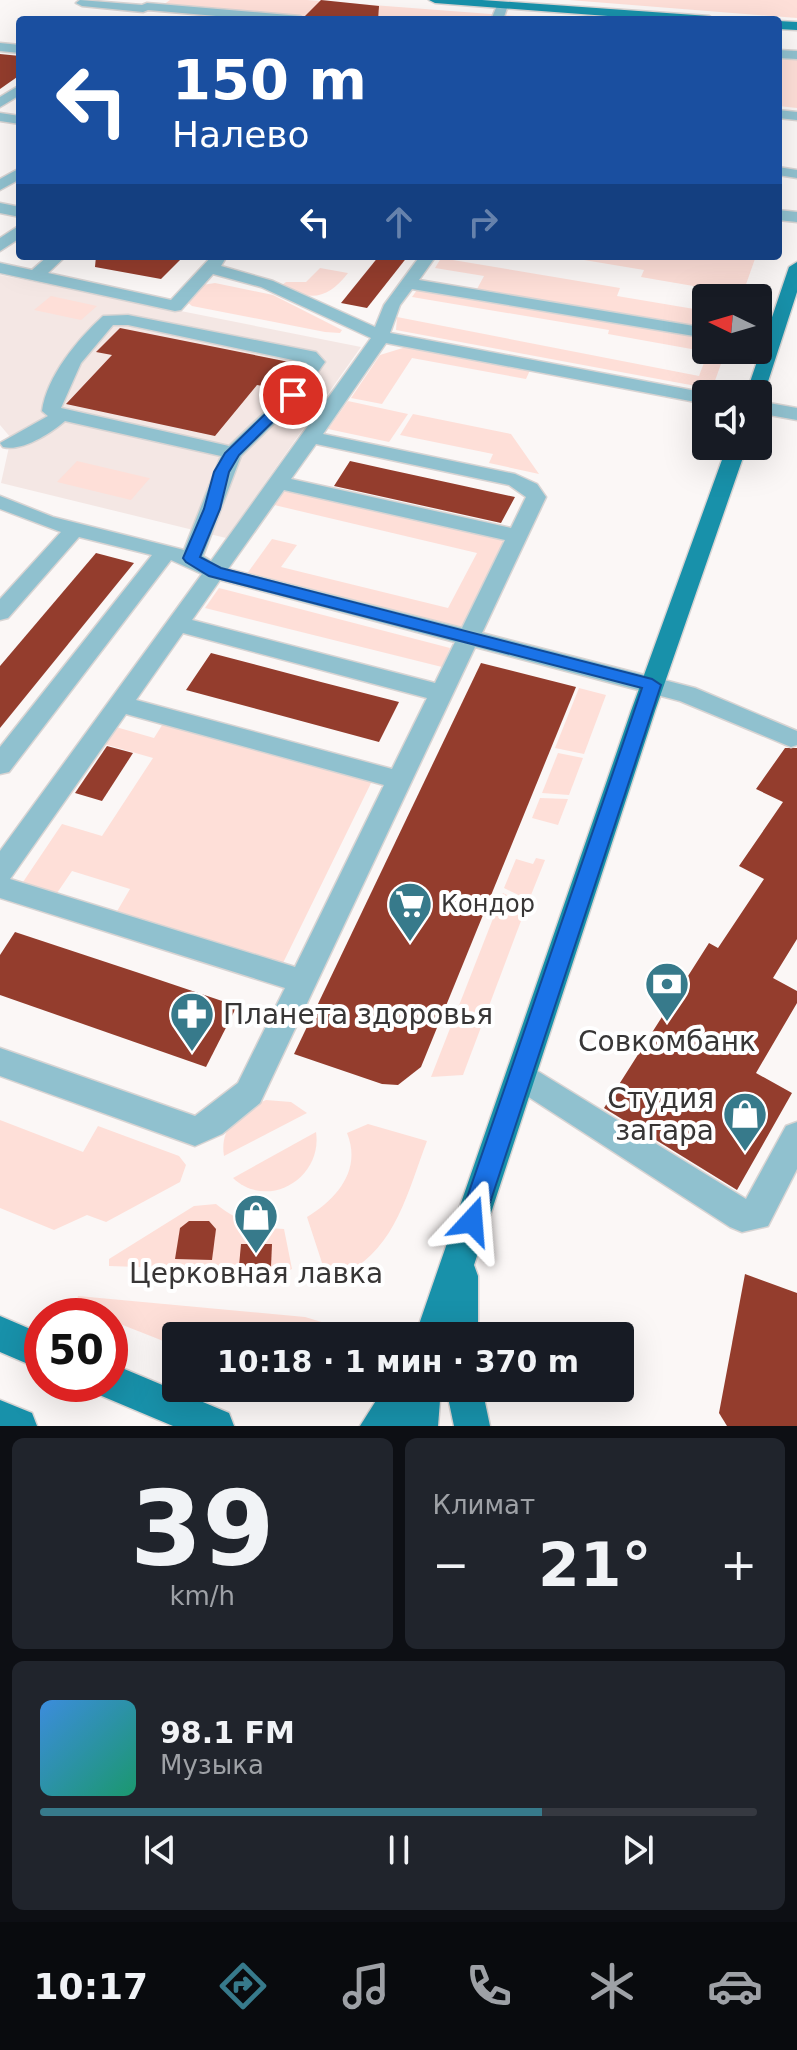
<!DOCTYPE html>
<html lang="ru">
<head>
<meta charset="utf-8">
<style>
  body { margin:0; font-family:"DejaVu Sans",sans-serif; background:#20242c; color:#f1f3f6; height:100vh; display:flex; flex-direction:column; font-size:30px; white-space:nowrap }
  * { box-sizing:border-box; margin:0 }
  p { font-size:26px; color:#9ea1a6 }
  .icon { flex:none; width:44px; height:44px; fill:none; stroke:currentColor; stroke-width:2; stroke-linecap:round; stroke-linejoin:round }
  .map { position:relative; height:1426px; overflow:hidden }
  .panel { display:flex; flex-direction:column; gap:12px; padding:12px; background:#0d0f14; flex:1 }
  .panel>* { flex:none }
  .hud { position:absolute; left:16px; top:16px; width:766px; height:244px; border-radius:8px; box-shadow:0 8px 32px #0002; background:#1a4fa0; color:#fff; overflow:hidden }
  .needle { width:52px; rotate:275deg }
  .controls { position:absolute; left:692px; top:284px; display:grid; gap:16px }
  .controls a { display:grid; place-items:center; width:80px; height:80px; border-radius:8px; background:#171b24; box-shadow:0 8px 32px #0002; font-size:40px }
  .speed { position:absolute; left:24px; top:1298px; display:flex; gap:16px; font-size:40px; font-weight:700; text-align:center }
  .speed>* { display:grid; place-content:center; width:104px; height:104px; border-radius:50%; background:#171b24; box-shadow:0 8px 32px #0002; line-height:1 }
  .speed .limit { border:12px solid #d22; background:#fff; color:#111 }
  .pin { position:absolute; display:grid; place-items:center; width:68px; height:68px; color:#fff; margin:-34px; border:4px solid #fff; border-radius:50%; box-shadow:0 2px 8px #0007 }
  .me { position:absolute; width:88px; margin:-44px; rotate:19deg; stroke-linejoin:round; filter:drop-shadow(0 0 6px #0008) }
  .turn { display:flex; align-items:center; gap:28px; height:168px; padding:0 24px; font-size:36px }
  .turn .icon { width:104px; height:104px; stroke-width:2.5 }
  .turn b { display:block; font-size:56px; line-height:68px }
  .lanes { display:flex; align-items:center; height:76px; padding:0 24px; background:#0003; justify-content:center; gap:40px; direction:ltr }
  .lanes .off { opacity:.35 }
  .big { font-size:60px; font-weight:600; line-height:1.1 }
  .panel .widget { flex:1; display:flex; flex-direction:column; justify-content:center; gap:12px; min-width:0; padding:0 28px; border-radius:12px; background:#20242c }
  .panel .dial { align-items:center; gap:0 }
  .dial b { font-size:104px; line-height:1 }
  .song { display:flex; align-items:center; gap:24px }
  .cover { width:96px; height:96px; border-radius:12px; background:linear-gradient(135deg,hsl(210 70% 55%),hsl(160 70% 35%)) }
  .played { height:8px; border-radius:4px; background:linear-gradient(90deg,#377a8b 70%,#363941 70%) }
  .keys { display:flex; justify-content:space-around; direction:ltr }
  .heat { display:flex; justify-content:space-between; align-items:center; font-size:44px; direction:ltr }
  .panel .tiles { flex:1; display:grid; gap:12px; grid-template-columns:1fr 1fr }
  .widget:last-child { grid-column:span 2 }
  .trip { position:absolute; left:162px; top:1322px; width:472px; height:80px; border-radius:8px; background:#171b24; box-shadow:0 8px 32px #0002; font-weight:600; line-height:80px; text-align:center }
  .dock { display:flex; height:128px; justify-content:space-around; align-items:center; background:#090b0e; color:#9ea1a6 }
  .dock .icon { width:56px; height:56px }
  .dock .on { color:#377a8b }
  .dock b { font-size:36px; color:#f1f3f6 }
  .map>svg:first-child { display:block }
</style>
</head>
<body>
<div class="map">
<svg width="797" height="1426" viewBox="0 0 797 1426">
  <rect width="100%" height="100%" fill="#fbf7f6"/>
  <path fill="#f4e7e4" d="M 0,275 L 361,347 L 226,538 L 1,483 L 11,438 L 0,425 Z"/>
  <g fill="#fedfd8">
    <path d="M 170,0 L 307,0 L 568,20 L 332,20 L 163,5 Z"/>
    <path d="M 569,0 L 797,0 L 797,18 Z"/>
    <path d="M 778,55 L 797,57 L 797,108 L 778,106 Z"/>
    <path d="M 560,256 L 756,256 L 744,290 L 736,288 L 734,293 L 641,277 L 644,270 Z"/>
    <path d="M 441,258 L 620,288 L 617,296 L 706,311 L 706,327 L 477,289 L 484,276 L 435,268 Z"/>
    <path d="M 320,268 L 348,273 C 329,298 310,303 282,285 L 286,282 L 306,282 Z"/>
    <path d="M 215,283 L 273,295 L 342,330 L 340,333 L 325,332 L 192,306 L 187,302 L 202,285 Z"/>
    <path d="M 419,287 L 706,336 L 706,350 L 726,350 L 712,389 L 396,330 L 397,317 L 699,376 L 708,352 L 608,334 L 609,330 L 412,297 Z"/>
    <path d="M 51,296 L 97,306 L 81,320 L 34,310 Z"/>
    <path d="M 406,347 L 531,368 L 526,379 L 412,358 L 382,404 L 351,398 L 380,355 Z"/>
    <path d="M 348,401 L 408,414 L 389,442 L 328,429 Z"/>
    <path d="M 413,414 L 511,434 L 539,474 L 489,463 L 493,454 L 400,435 Z"/>
    <path d="M 77,461 L 149,478 L 150,478 L 131,500 L 57,482 Z"/>
    <path d="M 282,486 L 512,538 L 465,631 L 246,575 L 272,539 L 297,545 L 281,567 L 448,608 L 477,553 L 270,504 Z"/>
    <path d="M 219,588 L 450,648 L 442,667 L 205,608 Z"/>
    <path d="M 579,688 L 606,695 L 584,754 L 555,748 Z"/>
    <path d="M 164,722 L 373,779 L 282,965 L 116,913 L 130,889 L 72,871 L 57,893 L 23,882 L 62,824 L 102,836 L 153,758 L 104,744 L 116,727 L 154,738 Z"/>
    <path d="M 558,753 L 583,758 L 569,795 L 542,793 Z"/>
    <path d="M 540,798 L 568,799 L 558,825 L 532,818 Z"/>
    <path d="M 536,858 L 545,860 L 529,900 L 504,888 L 516,859 L 533,864 Z"/>
    <path d="M 503,893 L 527,905 L 463,1075 L 431,1077 Z"/>
    <path d="M 266,1100 L 291,1102 L 307,1113 L 224,1156 C 219,1126 241,1110 266,1100 Z"/>
    <path d="M 0,1120 L 83,1152 L 98,1126 L 179,1156 L 186,1165 L 180,1182 L 106,1222 L 87,1215 L 54,1230 L 0,1208 Z"/>
    <path d="M 368,1124 L 427,1141 C 407,1193 394,1257 335,1277 L 325,1272 L 307,1217 C 337,1199 362,1170 347,1133 Z"/>
    <path d="M 316,1132 C 323,1178 268,1211 233,1178 Z"/>
    <path d="M 216,1204 C 237,1221 257,1228 284,1229 L 292,1269 L 286,1272 L 109,1266 L 109,1259 L 194,1206 Z"/>
    <path d="M 78,1296 L 305,1317 L 338,1327 L 343,1336 L 176,1336 L 176,1346 L 110,1320 L 110,1316 L 75,1306 Z"/>
  </g>
  <g fill="#943d2d">
    <path d="M 321,0 L 379,6 L 378,20 L 309,20 L 305,16 Z"/>
    <path d="M 0,54 L 20,56 L 20,75 L 0,89 Z"/>
    <path d="M 96,256 L 184,256 L 161,279 L 95,267 Z"/>
    <path d="M 379,256 L 408,256 L 367,308 L 341,303 Z"/>
    <path d="M 120,328 L 215,347 L 299,364 L 279,389 L 257,385 L 215,436 L 66,404 L 112,355 L 96,352 Z"/>
    <path d="M 350,461 L 386,469 L 515,497 L 501,523 L 334,486 Z"/>
    <path d="M 96,553 L 134,563 L 0,728 L 0,666 Z"/>
    <path d="M 211,653 L 321,682 L 399,702 L 379,742 L 186,690 Z"/>
    <path d="M 481,663 L 576,687 L 421,1067 L 398,1085 L 382,1084 L 294,1054 Z"/>
    <path d="M 107,746 L 133,753 L 102,801 L 75,793 Z"/>
    <path d="M 785,748 L 797,748 L 797,939 L 773,978 L 797,991 L 797,1003 L 756,1073 L 792,1093 L 737,1190 L 604,1108 L 709,943 L 718,948 L 764,879 L 739,866 L 783,802 L 756,789 Z"/>
    <path d="M 15,932 L 139,973 L 237,1006 L 206,1067 L 0,995 L 0,955 Z"/>
    <path d="M 189,1221 L 209,1221 L 216,1229 L 212,1260 L 175,1259 L 180,1228 Z"/>
    <path d="M 241,1244 L 272,1244 L 271,1267 L 239,1266 Z"/>
    <path d="M 745,1274 L 797,1293 L 797,1426 L 727,1426 L 719,1413 Z"/>
  </g>
  <g fill="none" stroke-linecap="round" stroke-linejoin="round">
    <g stroke="#d8d4d3" stroke-width="3">
      <g id="minor">
        <path d="M 80,0 L 142,5 L 147,3 L 300,16 L 306,20 L 262,20 L 148,10 L 143,12 L 82,6 L 76,3 Z"/>
        <path d="M 498,3 L 508,5 L 503,20 L 491,20 Z"/>
        <path d="M 0,43 L 20,45 L 20,53 L 0,51 Z"/>
        <path d="M 778,50 L 797,51 L 797,59 L 778,58 Z"/>
        <path d="M 20,85 L 20,95 L 0,107 L 0,97 Z"/>
        <path d="M 778,110 L 797,112 L 797,120 L 778,118 Z"/>
        <path d="M 0,113 L 20,116 L 20,124 L 0,121 Z"/>
        <path d="M 778,167 L 797,170 L 797,178 L 778,175 Z"/>
        <path d="M 20,168 L 20,179 L 0,190 L 0,179 Z"/>
        <path d="M 0,203 L 20,207 L 20,217 L 0,213 Z"/>
        <path d="M 778,210 L 797,212 L 797,222 L 778,220 Z"/>
        <path d="M 20,225 L 20,238 L 0,251 L 0,238 Z"/>
        <path d="M 48,256 L 66,256 L 48,273 L 171,300 L 212,256 L 227,256 L 221,266 L 273,281 L 375,327 L 384,305 L 420,256 L 436,256 L 419,280 L 706,328 L 706,338 L 412,289 L 400,305 L 390,333 L 712,394 L 706,394 L 706,404 L 386,343 L 323,434 L 515,474 L 537,484 L 546,497 L 482,633 L 695,688 L 797,731 L 797,745 L 791,747 L 680,701 L 475,647 L 260,1103 L 222,1134 L 195,1146 L 0,1076 L 0,1048 L 195,1116 L 238,1083 L 285,988 L 0,898 L 0,851 L 202,574 L 171,560 L 9,772 L 0,774 L 0,747 L 152,555 L 79,537 L 8,618 L 0,620 L 0,599 L 61,532 L 0,509 L 0,496 L 53,517 L 184,550 L 221,456 L 65,421 C 51,433 22,452 3,447 L 0,443 L 48,416 L 42,411 C 47,376 77,340 103,316 L 128,315 L 316,352 L 325,362 L 299,399 L 241,456 L 203,556 L 211,561 L 371,338 L 261,287 L 213,274 L 181,310 L 175,311 L 0,273 L 0,263 L 32,270 ZM 113,325 L 128,325 L 307,363 L 287,391 L 229,446 L 61,408 L 81,363 ZM 316,444 L 509,485 L 526,497 L 511,528 L 291,479 ZM 284,490 L 505,540 L 462,628 L 228,569 ZM 220,580 L 455,642 L 435,683 L 192,620 ZM 183,633 L 427,698 L 392,769 L 136,700 ZM 126,714 L 384,785 L 295,967 L 10,879 Z"/>
        <path d="M 758,401 L 797,408 L 797,420 L 758,413 Z"/>
        <path d="M 521,1061 L 746,1199 L 786,1126 L 797,1122 L 797,1169 L 768,1226 L 742,1232 L 730,1227 L 510,1085 L 506,1075 L 510,1065 Z"/>
      </g>
    </g>
    <g stroke="#d8d4d3" stroke-width="3">
      <g id="major">
        <path d="M 429,0 L 482,0 L 709,16 L 715,20 L 661,20 L 435,3 Z"/>
        <path d="M 778,21 L 797,22 L 797,30 L 778,29 Z"/>
        <path d="M 797,262 L 797,292 L 764,394 L 758,399 L 758,394 L 746,394 L 789,267 Z"/>
        <path d="M 727,446 L 747,446 L 655,711 L 474,1265 L 478,1276 L 478,1336 L 415,1336 L 631,711 Z"/>
        <path d="M 0,1316 L 42,1334 L 42,1370 L 0,1352 Z"/>
        <path d="M 110,1363 L 229,1413 L 234,1426 L 173,1426 L 97,1394 L 93,1384 L 110,1384 Z"/>
        <path d="M 384,1388 L 441,1388 L 438,1426 L 360,1426 Z"/>
        <path d="M 446,1388 L 482,1388 L 490,1426 L 454,1426 Z"/>
        <path d="M 0,1400 L 32,1413 L 37,1426 L 0,1426 Z"/>
      </g>
    </g>
    <use href="#minor" fill="#90c1cf" fill-rule="evenodd"/>
    <use href="#major" fill="#1891aa" fill-rule="evenodd"/>
  </g>
  <path fill="#1a73e8" stroke="#114b97" stroke-width="2" d="M 288,392 L 300,395 L 239,455 L 229,472 L 220,509 L 200,557 L 221,568 L 652,679 L 661,685 L 484,1221 L 481,1229 L 472,1233 L 463,1229 L 459,1221 L 642,688 L 209,576 L 186,562 L 183,558 L 204,509 L 214,472 L 225,453 Z"/>
  <defs>
    <g id="supermarket-pin" transform="scale(2.3)"><path d="M0 17L-7.5 6A9.5 9.5 0 1 1 7.5 6Z" fill="#377a8b" stroke="#fff"/><path d="M-6-5.5h2.5l.6 2H6L4.5 2H-2.5L-4.4-4H-6ZM-1.5 3.2a1.3 1.3 0 1 0 .1 0ZM3 3.2a1.3 1.3 0 1 0 .1 0Z" fill="#fff"/></g>
    <g id="bank-pin" transform="scale(2.3)"><path d="M0 17L-7.5 6A9.5 9.5 0 1 1 7.5 6Z" fill="#377a8b" stroke="#fff"/><path d="M-6-4H6V4H-6ZM0-2.3a2.3 2.3 0 1 0 0 4.6a2.3 2.3 0 1 0 0-4.6Z" fill="#fff"/></g>
    <g id="pharmacy-pin" transform="scale(2.3)"><path d="M0 17L-7.5 6A9.5 9.5 0 1 1 7.5 6Z" fill="#377a8b" stroke="#fff"/><path d="M-2-6h4v4h4v4h-4v4h-4v-4h-4v-4h4Z" fill="#fff"/></g>
    <g id="shop-pin" transform="scale(2.3)"><path d="M0 17L-7.5 6A9.5 9.5 0 1 1 7.5 6Z" fill="#377a8b" stroke="#fff"/><path d="M-5-2.5h2.3a2.7 3.5 0 0 1 5.4 0H5L5.5 6h-11ZM-1.5-2.5h3a1.5 2.3 0 0 0-3 0Z" fill="#fff"/></g>
  </defs>
  <g fill-rule="evenodd">
    <use href="#supermarket-pin" x="410" y="904"/>
    <use href="#bank-pin" x="667" y="984"/>
    <use href="#pharmacy-pin" x="192" y="1014"/>
    <use href="#shop-pin" x="745" y="1114"/>
    <use href="#shop-pin" x="256" y="1216"/>
  </g>
  <g text-anchor="middle" dominant-baseline="central" stroke-width="8" stroke-linejoin="round" paint-order="stroke">
    <g font-size="24" fill="#383636" stroke="#fff" text-anchor="start">
      <text x="441" y="904">Кондор</text>
    </g>
    <g font-size="28" fill="#383636" stroke="#fff">
      <text x="223" y="1014" text-anchor="start">Планета здоровья</text>
      <text x="667" y="1041">Совкомбанк</text>
      <text x="714" y="1098" text-anchor="end">Студия<tspan x="714" dy="32">загара</tspan></text>
      <text x="256" y="1273">Церковная лавка</text>
    </g>
  </g>
</svg>
<div class="controls">
<a><svg class="needle" viewBox="-14 -14 28 28"><path d="M0-13l5 13h-10z" fill="#e53935"/><path d="M0 13l5-13h-10z" fill="#9ea1a6"/></svg></a>
<a><svg class="icon" aria-label="sound" viewBox="0 0 24 24"><path d="M4 9h4l5-4v14l-5-4H4zM17 9q2 3 0 6"/></svg></a>
</div>
<div class="speed"><div class="limit">50</div></div>
<div class="pin" style="left:293px;top:395px;background:#d93025"><svg class="icon" aria-label="arrive" viewBox="0 0 24 24"><path d="M6 21V4h12l-3 4 3 4H6"/></svg></div>
<svg class="me" style="left:472px;top:1221px" viewBox="-20 -20 40 40"><path d="M0-17L14 15 0 8-14 15z" fill="#1a73e8" stroke="#fff" stroke-width="4"/></svg>
<div class="trip">10:18 · 1 мин · 370 m</div>
<div class="hud">
<div class="turn"><svg class="icon" aria-label="left" viewBox="0 0 24 24"><path d="M17 20v-9H6M10 6l-5 5 5 5"/></svg><div><b>150 m</b>Налево</div></div>
<div class="lanes"><svg class="icon" aria-label="left" viewBox="0 0 24 24"><path d="M17 20v-9H6M10 6l-5 5 5 5"/></svg><svg class="icon off" aria-label="ahead" viewBox="0 0 24 24"><path d="M12 20V5M6 11l6-6 6 6"/></svg><svg class="icon off" aria-label="right" viewBox="0 0 24 24"><path d="M7 20v-9h11M14 6l5 5-5 5"/></svg></div>
</div>
</div>
<section class="panel">
<div class="tiles">
<div class="widget dial"><b>39</b><p>km/h</p></div>
<div class="widget"><p>Климат</p>
<div class="heat"><a>−</a><b class="big">21°</b><a>+</a></div>
</div>
<div class="widget">
<div class="song"><i class="cover"></i><div><b>98.1 FM</b><p>Музыка</p></div></div>
<div class="played"></div>
<div class="keys"><svg class="icon" aria-label="previous" viewBox="0 0 24 24"><path d="M18 5L8 12l10 7zM5 5v14"/></svg><svg class="icon" aria-label="pause" viewBox="0 0 24 24"><path d="M8 5v14M16 5v14"/></svg><svg class="icon" aria-label="next" viewBox="0 0 24 24"><path d="M6 5l10 7-10 7zM19 5v14"/></svg></div>
</div>
</div>
</section>
<nav class="dock">
<b>10:17</b>
<svg class="icon on" aria-label="directions" viewBox="0 0 24 24"><path d="M12 3l9 9-9 9-9-9zM9 14v-3h6M13 9l2 2-2 2"/></svg>
<svg class="icon" aria-label="music" viewBox="0 0 24 24"><path d="M9 18V5l10-2v13"/><circle cx="6" cy="18" r="3"/><circle cx="16" cy="16" r="3"/></svg>
<svg class="icon" aria-label="phone" viewBox="0 0 24 24"><path d="M5 4h4l2 5-3 2q2 4 5 5l2-3 5 2v4C11 20 4 13 5 4z"/></svg>
<svg class="icon" aria-label="climate" viewBox="0 0 24 24"><path d="M12 3v18M4 7l16 10M4 17L20 7"/></svg>
<svg class="icon" aria-label="car" viewBox="0 0 24 24"><path d="M5 17H2v-5l4-1 3-4h7l3 4 3 1v5h-3M9 17h6M6 11h13"/><circle cx="7" cy="17" r="2"/><circle cx="17" cy="17" r="2"/></svg>
</nav>
</body>
</html>
